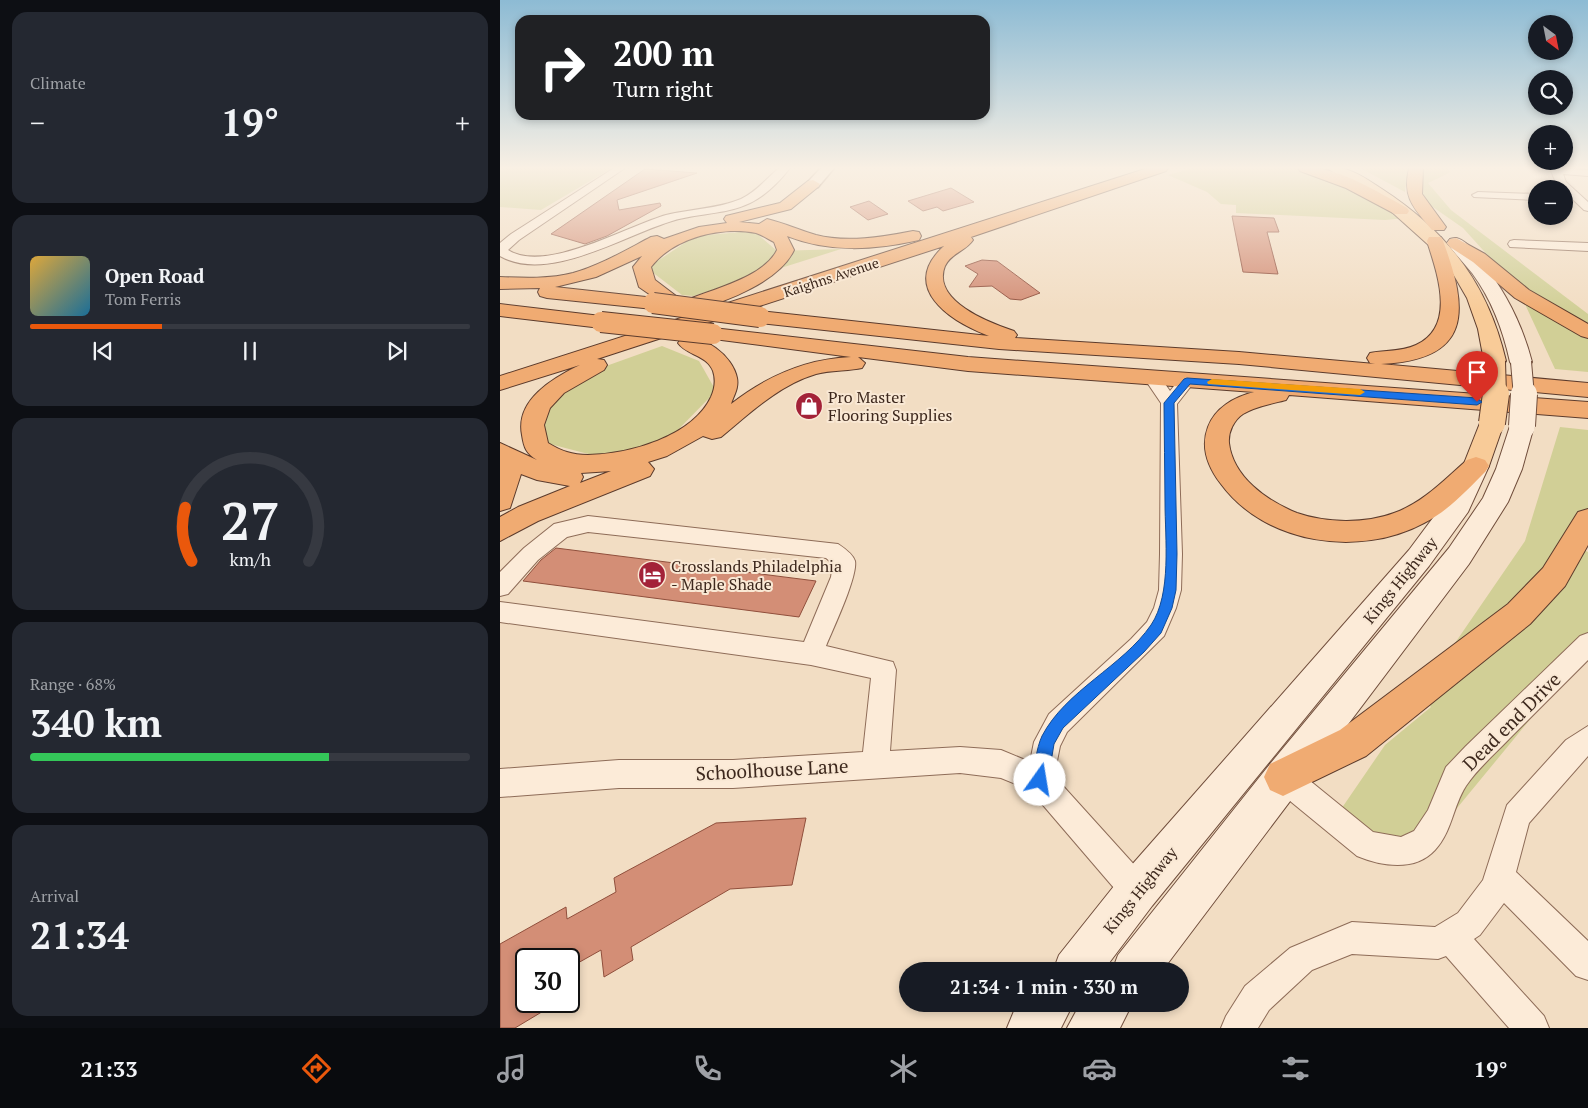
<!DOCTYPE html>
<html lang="en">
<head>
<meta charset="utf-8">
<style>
  body { margin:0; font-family:"PT Serif",serif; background:#242831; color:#f1f3f6; height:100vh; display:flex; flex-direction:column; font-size:19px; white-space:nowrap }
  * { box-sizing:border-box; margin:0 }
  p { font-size:16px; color:#9ea1a6 }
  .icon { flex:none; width:28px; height:28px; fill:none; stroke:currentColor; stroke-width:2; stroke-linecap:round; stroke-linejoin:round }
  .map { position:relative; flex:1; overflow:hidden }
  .panel { display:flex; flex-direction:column; gap:12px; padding:12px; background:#0d0f14; width:500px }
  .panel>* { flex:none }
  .top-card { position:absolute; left:15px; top:15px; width:475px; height:105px; border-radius:15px; box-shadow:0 2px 8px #0003; background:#202124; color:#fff; overflow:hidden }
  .needle { width:32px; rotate:148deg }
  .buttons { position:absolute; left:1028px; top:15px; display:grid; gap:10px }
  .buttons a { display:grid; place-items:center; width:45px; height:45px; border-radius:50%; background:#171b24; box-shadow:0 2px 8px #0003; font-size:25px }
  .speed { position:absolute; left:15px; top:948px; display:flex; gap:10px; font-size:25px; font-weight:700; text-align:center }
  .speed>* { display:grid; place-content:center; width:65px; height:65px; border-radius:50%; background:#171b24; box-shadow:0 2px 8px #0003; line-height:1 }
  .speed .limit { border:2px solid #111; border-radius:8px; background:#fff; color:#111 }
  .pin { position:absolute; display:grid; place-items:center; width:42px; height:42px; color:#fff; margin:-51px -21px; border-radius:50% 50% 50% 0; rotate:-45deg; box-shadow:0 0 5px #0007 }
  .pin .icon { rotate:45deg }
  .me { position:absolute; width:55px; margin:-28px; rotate:13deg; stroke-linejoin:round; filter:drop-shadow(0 0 4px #0008) }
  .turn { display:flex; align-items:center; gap:18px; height:105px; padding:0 15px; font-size:22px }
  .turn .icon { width:65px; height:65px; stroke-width:2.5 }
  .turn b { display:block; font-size:35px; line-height:42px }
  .big { font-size:38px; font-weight:800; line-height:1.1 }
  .panel .tile { flex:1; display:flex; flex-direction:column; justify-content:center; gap:8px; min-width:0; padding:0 18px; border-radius:15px; background:#242831 }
  .panel .dial { align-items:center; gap:0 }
  .dial svg { height:130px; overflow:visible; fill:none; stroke:#363941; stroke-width:7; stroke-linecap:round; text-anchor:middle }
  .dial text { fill:#f1f3f6; stroke:none }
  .song { display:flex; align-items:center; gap:15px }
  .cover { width:60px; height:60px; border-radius:8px; background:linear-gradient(135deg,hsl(40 70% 55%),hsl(200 70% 35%)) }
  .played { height:5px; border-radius:2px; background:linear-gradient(90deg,#ea580c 30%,#363941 30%) }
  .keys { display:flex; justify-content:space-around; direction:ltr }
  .heat { display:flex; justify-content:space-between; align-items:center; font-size:28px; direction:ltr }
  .charge { height:8px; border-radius:4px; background:linear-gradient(90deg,#34c759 68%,#363941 0) }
  .trip { position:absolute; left:399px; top:962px; width:290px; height:50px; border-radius:25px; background:#171b24; box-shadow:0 2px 8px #0003; font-weight:800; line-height:50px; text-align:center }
  .menu { display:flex; height:80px; justify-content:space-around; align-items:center; background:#090b0e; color:#9ea1a6 }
  .menu .icon { width:35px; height:35px }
  .menu .on { color:#ea580c }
  .menu b { font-size:22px; color:#f1f3f6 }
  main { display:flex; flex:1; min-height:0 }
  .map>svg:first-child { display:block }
</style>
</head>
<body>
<main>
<section class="panel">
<div class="tile"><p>Climate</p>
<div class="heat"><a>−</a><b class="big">19°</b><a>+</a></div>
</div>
<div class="tile">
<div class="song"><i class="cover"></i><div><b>Open Road</b><p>Tom Ferris</p></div></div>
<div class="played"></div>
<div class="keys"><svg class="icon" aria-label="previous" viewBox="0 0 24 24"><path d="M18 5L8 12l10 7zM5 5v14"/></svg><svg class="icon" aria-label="pause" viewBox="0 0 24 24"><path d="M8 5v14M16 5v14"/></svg><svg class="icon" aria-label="next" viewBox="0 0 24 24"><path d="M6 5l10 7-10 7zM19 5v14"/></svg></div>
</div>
<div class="tile dial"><svg viewBox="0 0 100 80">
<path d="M14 69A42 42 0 1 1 86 69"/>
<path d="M14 69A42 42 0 0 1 10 36" stroke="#ea580c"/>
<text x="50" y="56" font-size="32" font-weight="700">27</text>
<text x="50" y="72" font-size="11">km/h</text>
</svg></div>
<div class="tile"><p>Range · 68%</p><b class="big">340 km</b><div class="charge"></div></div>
<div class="tile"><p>Arrival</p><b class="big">21:34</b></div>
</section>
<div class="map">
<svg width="1088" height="1028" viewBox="0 0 1088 1028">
  <rect width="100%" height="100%" fill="#f2ddc3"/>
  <g fill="#d1cf96">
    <path d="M 0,168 L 112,168 L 41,210 L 0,207 Z"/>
    <path d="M 693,168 L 797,168 L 863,192 L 907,218 L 885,220 L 736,213 L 736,205 L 721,204 L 707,192 L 668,175 Z"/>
    <path d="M 860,168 L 908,168 L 905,192 Z"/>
    <path d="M 921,168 L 946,168 L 951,172 L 928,183 L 951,210 L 1088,314 L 1088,372 L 1055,369 L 1024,302 L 992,260 L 963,228 L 917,196 Z"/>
    <path d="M 254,231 L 277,251 L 341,249 L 193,296 L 182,295 L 147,268 L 195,236 Z"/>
    <path d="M 162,346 L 199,361 L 216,391 L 169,439 L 104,458 L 42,442 L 46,406 L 95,370 Z"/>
    <path d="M 1060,427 L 1088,430 L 1088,514 L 1072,544 L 1088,552 L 1088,649 L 925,847 L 862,843 L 835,818 L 885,745 L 931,707 L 920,694 L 1025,541 Z"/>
  </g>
  <g fill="#d38e76" stroke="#904f3c">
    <path d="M 145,169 L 197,173 L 117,200 L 119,210 L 160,203 L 161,206 L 107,236 L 85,244 L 51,234 Z"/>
    <path d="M 451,188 L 474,202 L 443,211 L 437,207 L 423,211 L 408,201 Z"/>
    <path d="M 369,201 L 388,214 L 368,220 L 350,207 Z"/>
    <path d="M 732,216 L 774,218 L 779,232 L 767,232 L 778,274 L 743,272 Z"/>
    <path d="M 482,260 L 497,261 L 540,293 L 521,300 L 510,299 L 492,286 L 469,287 L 478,274 L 465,266 Z"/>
    <path d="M 56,548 L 316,581 L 299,617 L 23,581 L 41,560 Z"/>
    <path d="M 306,818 L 292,885 L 230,889 L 131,947 L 133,960 L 104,977 L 101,950 L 69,968 L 69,959 L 26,959 L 26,1001 L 60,1001 L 15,1028 L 0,1028 L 0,944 L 66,907 L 67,919 L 116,892 L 114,878 L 216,823 Z"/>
  </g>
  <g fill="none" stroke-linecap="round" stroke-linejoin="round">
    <g stroke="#8e6c58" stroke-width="2">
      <g id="minor">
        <path d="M 114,168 L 125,168 L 19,240 L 8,250 C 46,274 127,226 166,215 C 190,209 217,209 241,199 C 256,192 267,178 279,168 L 290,168 C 280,181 265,196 250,203 C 225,215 197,213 172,221 C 125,235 48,284 0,256 L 0,243 L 11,234 Z"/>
        <path d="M 1050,168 L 1088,170 L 1088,176 L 1063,174 L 1066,182 L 1088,202 L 1088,211 L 1084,210 L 1064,191 L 1064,189 L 1056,183 Z"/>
        <path d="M 978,192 L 1036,194 L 1036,200 L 974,197 L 972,195 Z"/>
        <path d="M 1014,240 L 1088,243 L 1088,251 L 1010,247 L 1008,244 L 1010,241 Z"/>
        <path d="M 652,373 L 658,374 L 670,391 L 681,377 L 693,377 L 695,381 L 677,404 L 682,554 L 681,590 L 676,608 L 664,636 L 567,732 L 560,746 L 554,776 L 648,880 L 652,891 L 648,902 L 637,906 L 626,902 L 530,790 L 501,778 L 460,773 L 233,788 L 119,788 L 0,797 L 0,769 L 119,760 L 233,760 L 363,752 L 371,678 L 311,665 L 0,622 L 0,602 L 304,642 L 331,577 L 333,564 L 326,558 L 88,532 L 67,537 L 38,560 L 8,594 L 0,596 L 0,572 L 24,548 L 54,524 L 88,516 L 338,544 C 344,548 353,554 355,561 C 358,576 333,629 326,646 L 393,662 L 396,670 L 390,751 L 460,747 L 501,750 L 530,762 L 534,742 L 549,714 L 631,639 L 647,622 L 654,608 L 659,590 L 660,554 L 661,403 L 644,378 L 646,374 Z"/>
        <path d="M 1088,633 L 1088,660 C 1062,686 1036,712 1010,738 C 996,753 978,768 966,786 C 953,806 952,832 935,850 C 915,872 881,866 857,856 L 773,787 L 769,777 L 773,767 L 783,763 L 793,767 L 873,832 L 901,837 L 914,831 L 928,810 L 946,767 L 966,746 L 1080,636 Z"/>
        <path d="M 1088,726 L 1088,756 L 1029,823 L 1016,872 L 1088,941 L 1088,980 L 1076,976 L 1004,903 L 980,935 L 974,939 L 1044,1016 L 1049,1028 L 1009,1028 L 946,956 L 938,959 L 852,954 L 812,970 L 769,1010 L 758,1028 L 721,1028 L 726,1016 L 745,986 L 790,948 L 852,922 L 935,927 L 958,913 L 983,880 L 1007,805 L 1066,740 Z"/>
      </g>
    </g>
    <g stroke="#8e6c58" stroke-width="3">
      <path id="tertiary" d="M 321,168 L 334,168 L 318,187 L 308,187 L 306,184 Z"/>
    </g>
    <g stroke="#704d3b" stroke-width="2">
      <g id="secondary">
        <path d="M 956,238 C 966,240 972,250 979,258 C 1004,289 1022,323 1032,362 L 1029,367 L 1021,369 L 1013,367 L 1010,362 C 1003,330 992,300 972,273 C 964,263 955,254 947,243 L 950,239 Z"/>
        <path d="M 1022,418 L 1031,420 L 1034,426 L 1022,469 L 1008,502 L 969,564 L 662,971 L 612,971 L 618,955 L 770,764 L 949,548 L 983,498 L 996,469 L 1010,426 L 1013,420 Z"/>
        <path d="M 976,457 L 985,460 L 989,466 L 968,512 L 929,566 L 652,906 L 603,971 L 553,971 L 559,955 L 622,876 L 909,550 L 947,499 L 967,460 Z"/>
        <path d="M 520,1004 L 573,1004 L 561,1028 L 507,1028 L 514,1011 Z"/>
        <path d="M 580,1004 L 632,1004 L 620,1028 L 567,1028 Z"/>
      </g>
    </g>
    <g stroke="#5c3b2c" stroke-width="2">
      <g id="primary">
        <path d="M 827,168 C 848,165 865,178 882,189 C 948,232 988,284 1006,361 L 1003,366 L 995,367 L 987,366 L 984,361 L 978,329 L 967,298 L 952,272 L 933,249 L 884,205 Z"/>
        <path d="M 992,415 L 1000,417 L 1004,423 L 989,466 L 985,472 L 976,475 L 967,472 L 963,466 L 980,423 L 984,417 Z"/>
      </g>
    </g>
    <g stroke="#5c3b2c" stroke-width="2">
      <g id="trunk">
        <path d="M 648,168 L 668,168 L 666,171 L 471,237 L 473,240 C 466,251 451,253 445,266 C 431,301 490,323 514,331 L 517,335 L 515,338 L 739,352 L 875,364 L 870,363 L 867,358 L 870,353 C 885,350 901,352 916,345 C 957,326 937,273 927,241 L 929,237 L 941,237 L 943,241 C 969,311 972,360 881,364 L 1088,383 L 1088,397 L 739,364 L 499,349 L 260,323 L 253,321 L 250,317 L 253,313 L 260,311 L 489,336 C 449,321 399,287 444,246 L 97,359 L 104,360 L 107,365 L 104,370 L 64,393 L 50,408 L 44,425 L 48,443 C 61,451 72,455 88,455 C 129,454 192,437 211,397 C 215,388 216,380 213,371 C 207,355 186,355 178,343 L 181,339 C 203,333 233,356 237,378 C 239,388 234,395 231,404 C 267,376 305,359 351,357 L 206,338 L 203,334 L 206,330 L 213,328 L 468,357 L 1088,402 L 1088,418 L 789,395 L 786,400 C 771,404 756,406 743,414 C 734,420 728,432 729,443 C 733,477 767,501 797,513 C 826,523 865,524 894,513 C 923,503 945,479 967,460 L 976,457 L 985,460 L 989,466 L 985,472 C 966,491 948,511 924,523 C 859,558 765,544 721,484 C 708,467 700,448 708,427 C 715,408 734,397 754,392 L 468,371 L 358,357 L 365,363 L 362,368 C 347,371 331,370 316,374 C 279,385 250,413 221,437 L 212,439 L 203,436 L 167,456 L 148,462 L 154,469 L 150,476 L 38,521 L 0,541 L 0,517 L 18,507 L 70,486 L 37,480 L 21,474 L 10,508 L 0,511 L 0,443 L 37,460 C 26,453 24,448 22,435 C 15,400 53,378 80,365 L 0,390 L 0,376 ZM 111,471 L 80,483 L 83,477 L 81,473 Z"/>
        <path d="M 798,168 C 835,164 875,191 907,208 L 909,211 L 907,214 L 895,214 L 846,188 L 800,171 Z"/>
        <path d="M 909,168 L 923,168 L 922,194 L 946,227 L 944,230 L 932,230 C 914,208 902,198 909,168 Z"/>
        <path d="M 313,180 L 320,184 L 318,187 L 291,209 L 239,222 L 259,224 L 267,219 C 284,223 299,230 316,235 C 347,243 382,237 413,231 L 419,232 L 421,236 L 419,240 C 375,250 330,253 287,236 L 294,250 C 280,281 226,302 194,310 L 187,308 L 184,304 L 187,300 C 213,289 264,277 277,250 L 274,242 C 268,239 262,235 256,233 C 221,226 173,238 151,267 L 155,280 L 180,299 L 177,303 L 170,305 L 162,302 L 160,307 L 153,309 L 47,298 L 40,296 L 38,292 L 40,288 L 0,289 L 0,277 C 24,278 50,279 73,273 C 101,265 126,250 151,237 L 157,236 L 164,239 L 199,227 L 227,223 L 224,219 L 226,216 L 280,203 L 308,181 ZM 142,256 L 133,267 L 139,287 L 155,298 L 55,287 L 96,277 Z"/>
        <path d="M 956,238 L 985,254 L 1029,290 L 1088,324 L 1088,338 L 1081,336 L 1015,298 L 973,262 L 950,247 L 947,243 L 950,239 Z"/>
        <path d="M 0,304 L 101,316 L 108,318 L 111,322 L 108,326 L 101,328 L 0,316 Z"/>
        <path d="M 1088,509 L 1088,545 L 1065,586 L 1030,624 L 866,756 L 783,796 L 770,790 L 764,777 L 770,764 L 840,730 L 1008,604 L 1043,568 L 1078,512 Z"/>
      </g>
    </g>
    <use href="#minor" fill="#fcebd8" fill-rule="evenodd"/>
    <use href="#tertiary" fill="#fcebd8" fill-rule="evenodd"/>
    <use href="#secondary" fill="#fcebd8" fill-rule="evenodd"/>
    <use href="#primary" fill="#f8cb98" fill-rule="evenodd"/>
    <use href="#trunk" fill="#f0ab72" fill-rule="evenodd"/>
    <g stroke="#704d3b" stroke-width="22" stroke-linecap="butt">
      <path id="secondary-bridge-far1" d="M 1021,362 L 1024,396"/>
    </g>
    <g stroke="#704d3b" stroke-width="28" stroke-linecap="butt">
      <path id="secondary-bridge" d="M 1022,426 L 1024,394"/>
    </g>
    <g stroke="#5c3b2c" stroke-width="22" stroke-linecap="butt">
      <path id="primary-bridge-far1" d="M 995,361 L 996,396"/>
    </g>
    <g stroke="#5c3b2c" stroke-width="28" stroke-linecap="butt">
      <path id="primary-bridge" d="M 992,423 L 996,394"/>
    </g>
    <g stroke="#5c3b2c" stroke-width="22" stroke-linecap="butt">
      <g id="trunk-bridge">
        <path d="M 153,303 L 260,317"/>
        <path d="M 101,322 L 213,334"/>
      </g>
    </g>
    <use href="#secondary-bridge-far1" stroke="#fcebd8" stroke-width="20"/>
    <use href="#secondary-bridge" stroke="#fcebd8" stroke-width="26"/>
    <use href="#primary-bridge-far1" stroke="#f8cb98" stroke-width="20"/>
    <use href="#primary-bridge" stroke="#f8cb98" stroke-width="26"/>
    <use href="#trunk-bridge" stroke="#f0ab72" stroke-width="20"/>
  </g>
  <linearGradient id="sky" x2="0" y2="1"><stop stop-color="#8dbbd4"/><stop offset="0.54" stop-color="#f9f0e4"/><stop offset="1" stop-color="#f9f0e4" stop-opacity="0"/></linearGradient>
  <rect width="1088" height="311" fill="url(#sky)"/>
  <path fill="#1a73e8" stroke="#114b97" d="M 687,378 L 977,398 L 982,402 L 977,405 L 690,384 L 674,403 L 677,554 L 676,590 L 672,608 L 661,633 L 644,652 L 563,728 L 554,744 L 548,780 L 545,786 L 540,788 L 534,786 L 532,780 C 535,766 536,749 542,736 C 566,690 622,667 651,625 C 672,594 665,538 665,502 C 665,469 664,436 664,403 L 684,379 Z"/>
  <path fill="#f59e0b" d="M 712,379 L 860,389 L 865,392 L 860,395 L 708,384 L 707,382 Z"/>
  <defs>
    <g id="shop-disc" transform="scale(1.4375)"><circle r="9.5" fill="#a32238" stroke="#f9e8d4"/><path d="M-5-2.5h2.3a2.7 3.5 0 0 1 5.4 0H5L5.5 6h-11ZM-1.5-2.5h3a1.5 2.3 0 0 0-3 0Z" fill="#fff"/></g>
    <g id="hotel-disc" transform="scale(1.4375)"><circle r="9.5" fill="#a32238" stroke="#f9e8d4"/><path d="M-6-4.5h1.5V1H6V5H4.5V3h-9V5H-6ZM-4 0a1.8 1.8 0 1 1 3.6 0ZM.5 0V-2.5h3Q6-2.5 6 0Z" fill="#fff"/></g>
  </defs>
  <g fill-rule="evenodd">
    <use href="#shop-disc" x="309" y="406"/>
    <use href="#hotel-disc" x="152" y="575"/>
  </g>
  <g text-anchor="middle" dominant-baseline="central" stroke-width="4" stroke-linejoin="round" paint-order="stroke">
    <g font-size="14" fill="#3d281d" stroke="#f9e8d4">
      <text transform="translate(331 277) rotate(-18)">Kaighns Avenue</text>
    </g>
    <g font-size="16" fill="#3d281d" stroke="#f9e8d4" text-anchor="start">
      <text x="328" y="397">Pro Master<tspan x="328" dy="18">Flooring Supplies</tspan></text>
      <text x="171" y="566">Crosslands Philadelphia<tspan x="171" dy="18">- Maple Shade</tspan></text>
    </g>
    <g font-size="16" fill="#3d281d" stroke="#f9e8d4">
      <text transform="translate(900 580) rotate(-51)">Kings Highway</text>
      <text transform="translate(640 890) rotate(-51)">Kings Highway</text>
    </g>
    <g font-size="19" fill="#3d281d" stroke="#f9e8d4">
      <text transform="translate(1011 721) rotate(-45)">Dead end Drive</text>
      <text transform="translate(272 769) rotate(-3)">Schoolhouse Lane</text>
    </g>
  </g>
</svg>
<div class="buttons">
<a><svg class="needle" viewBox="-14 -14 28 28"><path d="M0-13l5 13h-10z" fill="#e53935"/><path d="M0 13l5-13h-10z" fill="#9ea1a6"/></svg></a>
<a><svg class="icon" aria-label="search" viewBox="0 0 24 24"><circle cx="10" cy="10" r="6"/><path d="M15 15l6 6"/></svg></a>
<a>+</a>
<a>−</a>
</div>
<div class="speed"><div class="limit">30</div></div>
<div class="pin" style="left:977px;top:402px;background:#d93025"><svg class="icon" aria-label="arrive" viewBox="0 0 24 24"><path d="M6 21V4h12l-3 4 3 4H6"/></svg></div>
<svg class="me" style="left:540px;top:780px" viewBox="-20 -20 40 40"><circle r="19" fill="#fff"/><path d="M0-13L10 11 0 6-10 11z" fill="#1a73e8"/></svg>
<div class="trip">21:34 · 1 min · 330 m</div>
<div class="top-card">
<div class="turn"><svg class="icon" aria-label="right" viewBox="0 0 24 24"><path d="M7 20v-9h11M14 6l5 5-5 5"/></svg><div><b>200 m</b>Turn right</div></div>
</div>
</div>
</main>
<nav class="menu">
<b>21:33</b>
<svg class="icon on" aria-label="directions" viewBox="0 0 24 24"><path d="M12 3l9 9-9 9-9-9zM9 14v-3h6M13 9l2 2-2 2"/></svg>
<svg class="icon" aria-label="music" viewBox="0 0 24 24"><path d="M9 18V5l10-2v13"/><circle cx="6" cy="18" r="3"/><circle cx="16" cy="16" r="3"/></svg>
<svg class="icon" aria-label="phone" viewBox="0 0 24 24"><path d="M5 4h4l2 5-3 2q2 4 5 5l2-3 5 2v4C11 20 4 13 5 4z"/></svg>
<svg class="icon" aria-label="climate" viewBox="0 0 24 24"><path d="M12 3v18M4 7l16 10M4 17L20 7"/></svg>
<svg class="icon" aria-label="car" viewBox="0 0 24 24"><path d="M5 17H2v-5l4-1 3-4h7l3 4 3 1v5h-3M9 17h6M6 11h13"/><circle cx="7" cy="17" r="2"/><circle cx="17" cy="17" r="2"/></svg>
<svg class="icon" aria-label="filters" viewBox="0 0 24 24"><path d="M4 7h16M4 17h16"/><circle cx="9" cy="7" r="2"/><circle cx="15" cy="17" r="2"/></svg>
<b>19°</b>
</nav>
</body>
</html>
